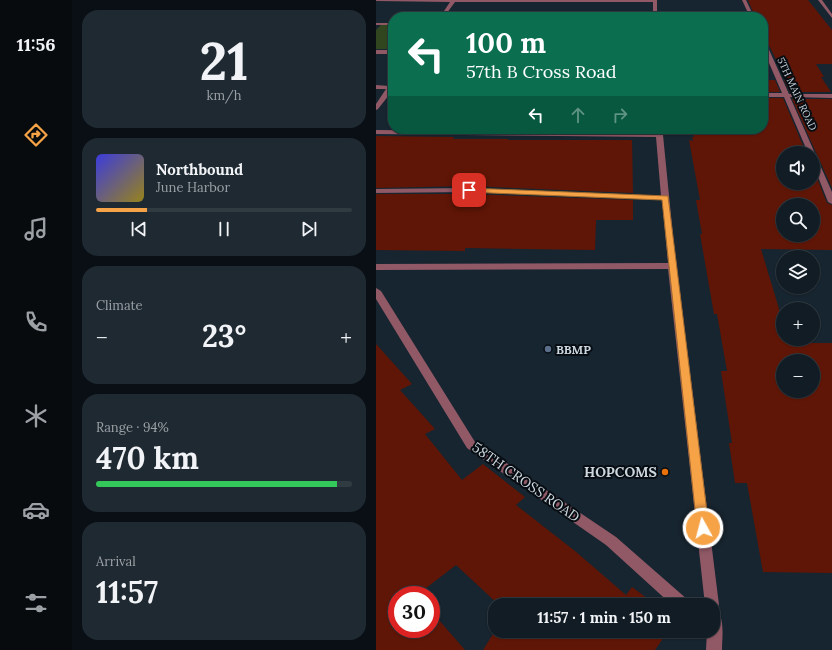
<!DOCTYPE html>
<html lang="en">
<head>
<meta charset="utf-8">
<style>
  body { margin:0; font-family:Lora,serif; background:#1e2931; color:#f1f3f6; height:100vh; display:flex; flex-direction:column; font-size:15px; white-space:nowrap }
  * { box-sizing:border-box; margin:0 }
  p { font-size:13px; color:#9ca1a6 }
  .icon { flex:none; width:22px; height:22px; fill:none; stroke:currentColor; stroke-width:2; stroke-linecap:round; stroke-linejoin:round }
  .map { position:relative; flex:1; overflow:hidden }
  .side { display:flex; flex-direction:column; gap:10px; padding:10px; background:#090f14; width:304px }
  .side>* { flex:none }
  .guide { position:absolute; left:12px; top:12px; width:380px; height:122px; border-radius:16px; box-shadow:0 1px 3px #0004,0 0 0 1px #303a41; background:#0b6e4f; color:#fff; overflow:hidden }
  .fabs { position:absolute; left:400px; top:146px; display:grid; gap:8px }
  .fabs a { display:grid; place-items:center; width:44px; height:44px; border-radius:50%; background:#111c24; box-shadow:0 1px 3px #0004,0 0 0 1px #303a41; font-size:20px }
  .speed { position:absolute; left:12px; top:586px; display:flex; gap:8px; font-size:20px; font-weight:700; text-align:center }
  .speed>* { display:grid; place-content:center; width:52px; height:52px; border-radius:50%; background:#111c24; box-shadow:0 1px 3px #0004,0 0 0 1px #303a41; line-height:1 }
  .speed .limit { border:6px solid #d22; background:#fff; color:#111 }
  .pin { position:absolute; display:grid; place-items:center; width:34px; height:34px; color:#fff; margin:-17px; border-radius:8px; box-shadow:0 2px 6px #0006 }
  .me { position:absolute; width:44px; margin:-22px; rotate:353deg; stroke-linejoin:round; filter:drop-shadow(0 0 3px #0008) }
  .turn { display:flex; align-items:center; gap:14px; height:84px; padding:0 12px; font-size:18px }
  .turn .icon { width:52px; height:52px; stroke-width:2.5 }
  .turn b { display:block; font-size:28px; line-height:34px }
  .lanes { display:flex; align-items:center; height:38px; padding:0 12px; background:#0003; justify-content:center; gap:20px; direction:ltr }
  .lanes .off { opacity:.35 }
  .big { font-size:30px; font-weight:800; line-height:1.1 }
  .side .card { flex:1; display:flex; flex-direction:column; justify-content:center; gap:6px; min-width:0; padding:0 14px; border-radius:16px; background:#1e2931 }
  .side .dial { align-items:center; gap:0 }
  .dial b { font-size:52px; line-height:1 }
  .song { display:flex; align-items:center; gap:12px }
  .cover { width:48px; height:48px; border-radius:6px; background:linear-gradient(135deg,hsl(240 70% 55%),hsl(50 70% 35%)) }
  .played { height:4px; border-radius:2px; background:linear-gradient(90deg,#f6a247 20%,#303a41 20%) }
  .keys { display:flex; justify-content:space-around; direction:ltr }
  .heat { display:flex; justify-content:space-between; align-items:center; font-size:22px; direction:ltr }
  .charge { height:6px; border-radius:3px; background:linear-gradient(90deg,#34c759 94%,#303a41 0) }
  .trip { position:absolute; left:112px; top:598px; width:232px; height:40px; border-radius:16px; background:#111c24; box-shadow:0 1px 3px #0004,0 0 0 1px #303a41; font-weight:800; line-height:40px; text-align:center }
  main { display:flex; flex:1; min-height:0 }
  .tab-bar { display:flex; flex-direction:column; width:72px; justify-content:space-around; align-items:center; background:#070b0e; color:#9ca1a6 }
  .tab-bar .icon { width:28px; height:28px }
  .tab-bar .current { color:#f6a247 }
  .tab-bar b { font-size:18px; color:#f1f3f6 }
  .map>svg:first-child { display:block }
</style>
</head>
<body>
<main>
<nav class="tab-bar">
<b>11:56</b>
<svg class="icon current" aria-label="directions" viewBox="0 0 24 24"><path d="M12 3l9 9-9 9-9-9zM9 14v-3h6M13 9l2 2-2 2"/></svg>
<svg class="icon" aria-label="music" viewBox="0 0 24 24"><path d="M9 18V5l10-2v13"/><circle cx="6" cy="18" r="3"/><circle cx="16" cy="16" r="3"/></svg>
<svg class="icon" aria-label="phone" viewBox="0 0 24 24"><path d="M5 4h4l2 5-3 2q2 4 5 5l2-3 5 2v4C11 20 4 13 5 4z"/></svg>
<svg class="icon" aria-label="climate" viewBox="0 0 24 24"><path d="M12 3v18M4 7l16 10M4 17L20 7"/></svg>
<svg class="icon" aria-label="car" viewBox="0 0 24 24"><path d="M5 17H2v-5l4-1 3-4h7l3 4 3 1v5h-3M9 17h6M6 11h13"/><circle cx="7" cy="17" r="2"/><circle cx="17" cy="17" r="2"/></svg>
<svg class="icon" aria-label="filters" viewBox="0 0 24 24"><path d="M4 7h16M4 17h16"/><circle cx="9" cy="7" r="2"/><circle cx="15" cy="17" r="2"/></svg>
</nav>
<section class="side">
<div class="card dial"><b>21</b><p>km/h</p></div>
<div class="card">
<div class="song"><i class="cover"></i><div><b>Northbound</b><p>June Harbor</p></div></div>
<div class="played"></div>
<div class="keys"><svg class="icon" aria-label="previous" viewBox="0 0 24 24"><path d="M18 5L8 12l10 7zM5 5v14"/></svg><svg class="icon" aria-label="pause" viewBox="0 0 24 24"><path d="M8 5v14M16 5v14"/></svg><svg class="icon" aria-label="next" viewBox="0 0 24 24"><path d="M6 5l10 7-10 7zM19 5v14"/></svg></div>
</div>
<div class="card"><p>Climate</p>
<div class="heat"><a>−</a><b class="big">23°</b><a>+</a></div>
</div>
<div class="card"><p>Range · 94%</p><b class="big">470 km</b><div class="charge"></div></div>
<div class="card"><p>Arrival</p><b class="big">11:57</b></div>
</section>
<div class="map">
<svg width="456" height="650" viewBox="0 0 456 650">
  <rect width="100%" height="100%" fill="#172530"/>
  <path fill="#31461e" d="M 5,25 L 17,25 L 17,49 L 0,49 L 0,30 Z"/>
  <g fill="#601606" fill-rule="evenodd">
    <path d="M 372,0 L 432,0 L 456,30 L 456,64 L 440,64 L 448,77 L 445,77 L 455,92 L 414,92 L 408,80 L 410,80 L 387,33 L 387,17 L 379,17 Z"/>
    <path d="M 387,80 L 399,80 L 404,92 L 387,92 Z"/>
    <path d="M 387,98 L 407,98 L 430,153 L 407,153 L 407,183 L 437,183 L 437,168 L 451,203 L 456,205 L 456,250 L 385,249 L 407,322 L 407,339 L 412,339 L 413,343 L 456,343 L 456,573 L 387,572 L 371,483 L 359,483 L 353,443 L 356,443 L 345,371 L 351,371 L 341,314 L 338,314 L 324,234 L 326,234 L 320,200 L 324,200 L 313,140 L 317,141 L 316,137 L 318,137 L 316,129 L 387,129 ZM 407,205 L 437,205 L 437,235 L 407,235 ZM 407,361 L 437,361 L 437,391 L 407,391 Z"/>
    <path d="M 416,99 L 456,99 L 456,188 Z"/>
    <path d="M 0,136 L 78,137 L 77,139 L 132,139 L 132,140 L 256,140 L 257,193 L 93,186 L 0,188 Z"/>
    <path d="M 0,194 L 93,194 L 257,200 L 257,220 L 220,220 L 219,250 L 89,248 L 89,251 L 0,250 Z"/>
    <path d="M 0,344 L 36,384 L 24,390 L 59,429 L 49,434 L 86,480 L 107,464 L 149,497 L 140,505 L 199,551 L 250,595 L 256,587 L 280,605 L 123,605 L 80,565 L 41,595 L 21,595 L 21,629 L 55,629 L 55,611 L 89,650 L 0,650 Z"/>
    <path d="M 119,631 L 292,631 L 279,650 L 107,650 Z"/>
  </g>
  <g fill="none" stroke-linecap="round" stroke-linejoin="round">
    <g fill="#915966" fill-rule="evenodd">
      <path d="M 0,0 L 281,0 L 281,17 L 277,17 L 277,2 L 79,2 L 68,17 L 64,17 L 74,2 L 0,1 Z"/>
      <path d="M 366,0 L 370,0 L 378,17 L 374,17 Z"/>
      <path d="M 442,0 L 446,0 L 456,14 L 456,18 Z"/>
      <rect x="0" y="23" width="17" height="2"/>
      <path d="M 387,41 L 390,43 L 413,94 L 456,94 L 456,98 L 414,97 L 456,192 L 456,204 L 452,202 L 437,164 L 437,153 L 432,153 L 408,97 L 387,97 L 387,93 L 406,93 L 387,49 Z"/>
      <rect x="0" y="50" width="17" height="4"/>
      <path d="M 17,82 L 17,90 L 2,109 L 0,110 L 0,104 L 10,89 L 0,89 L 0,85 L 13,86 Z"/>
      <path d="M 280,129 L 286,129 L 287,135 L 297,236 L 343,605 L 341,610 C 349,620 346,638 346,650 L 330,650 L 331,631 L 337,631 L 337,605 L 329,605 L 292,269 L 0,270 L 0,264 L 292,263 L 286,200 L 93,192 L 0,193 L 0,189 L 93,188 L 285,196 L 280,137 L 0,134 L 0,130 L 280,133 Z"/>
      <path d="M 0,288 L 5,291 L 99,442 L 240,537 L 312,600 L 314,605 L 296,605 L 230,545 L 91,448 L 0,299 Z"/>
    </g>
  </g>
  <path fill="#f6a247" stroke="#a0692e" d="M 93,188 L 292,196 L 333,528 L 331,532 L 327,534 L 322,532 L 321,528 L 286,200 L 90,192 L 90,189 Z"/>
  <circle fill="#5c6f8a" stroke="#070d12" stroke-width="1.5" cx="172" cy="349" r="4"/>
  <circle fill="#e8710a" stroke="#070d12" stroke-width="1.5" cx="289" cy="472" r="4"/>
  <g text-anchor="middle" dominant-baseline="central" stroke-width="4" stroke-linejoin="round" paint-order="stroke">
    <g font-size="10" fill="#cdd7de" stroke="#070d12">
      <text transform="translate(421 94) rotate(65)">5TH MAIN ROAD</text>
    </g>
    <g font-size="12" font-weight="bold" fill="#cdd7de" stroke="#070d12" text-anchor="start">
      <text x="180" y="349">BBMP</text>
    </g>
    <g font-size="14" font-weight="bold" fill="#cdd7de" stroke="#070d12" text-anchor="end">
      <text x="281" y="472">HOPCOMS</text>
    </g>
    <g font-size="14" fill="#cdd7de" stroke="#070d12">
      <text transform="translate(150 482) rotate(35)">58TH CROSS ROAD</text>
    </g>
  </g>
</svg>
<div class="fabs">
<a><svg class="icon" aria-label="sound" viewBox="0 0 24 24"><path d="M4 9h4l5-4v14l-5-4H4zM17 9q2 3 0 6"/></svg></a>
<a><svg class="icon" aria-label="search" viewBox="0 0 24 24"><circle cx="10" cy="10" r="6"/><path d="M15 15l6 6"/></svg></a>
<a><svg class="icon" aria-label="layers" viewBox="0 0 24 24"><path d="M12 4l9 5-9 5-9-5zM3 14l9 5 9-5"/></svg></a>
<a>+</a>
<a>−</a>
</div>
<div class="speed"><div class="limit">30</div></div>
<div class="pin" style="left:93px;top:190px;background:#d93025"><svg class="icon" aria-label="arrive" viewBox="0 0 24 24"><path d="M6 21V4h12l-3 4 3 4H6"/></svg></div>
<svg class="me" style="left:327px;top:528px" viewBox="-20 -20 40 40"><circle r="17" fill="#f6a247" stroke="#fff" stroke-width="3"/><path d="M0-11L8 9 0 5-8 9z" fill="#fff"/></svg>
<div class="trip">11:57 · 1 min · 150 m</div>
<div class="guide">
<div class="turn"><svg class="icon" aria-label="left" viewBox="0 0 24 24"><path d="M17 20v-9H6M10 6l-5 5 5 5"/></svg><div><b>100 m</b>57th B Cross Road</div></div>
<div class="lanes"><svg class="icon" aria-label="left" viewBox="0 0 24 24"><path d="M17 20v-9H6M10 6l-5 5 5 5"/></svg><svg class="icon off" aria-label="ahead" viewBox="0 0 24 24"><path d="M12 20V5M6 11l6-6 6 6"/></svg><svg class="icon off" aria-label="right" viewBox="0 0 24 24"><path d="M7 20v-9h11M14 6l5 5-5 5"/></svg></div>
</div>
</div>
</main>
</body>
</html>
